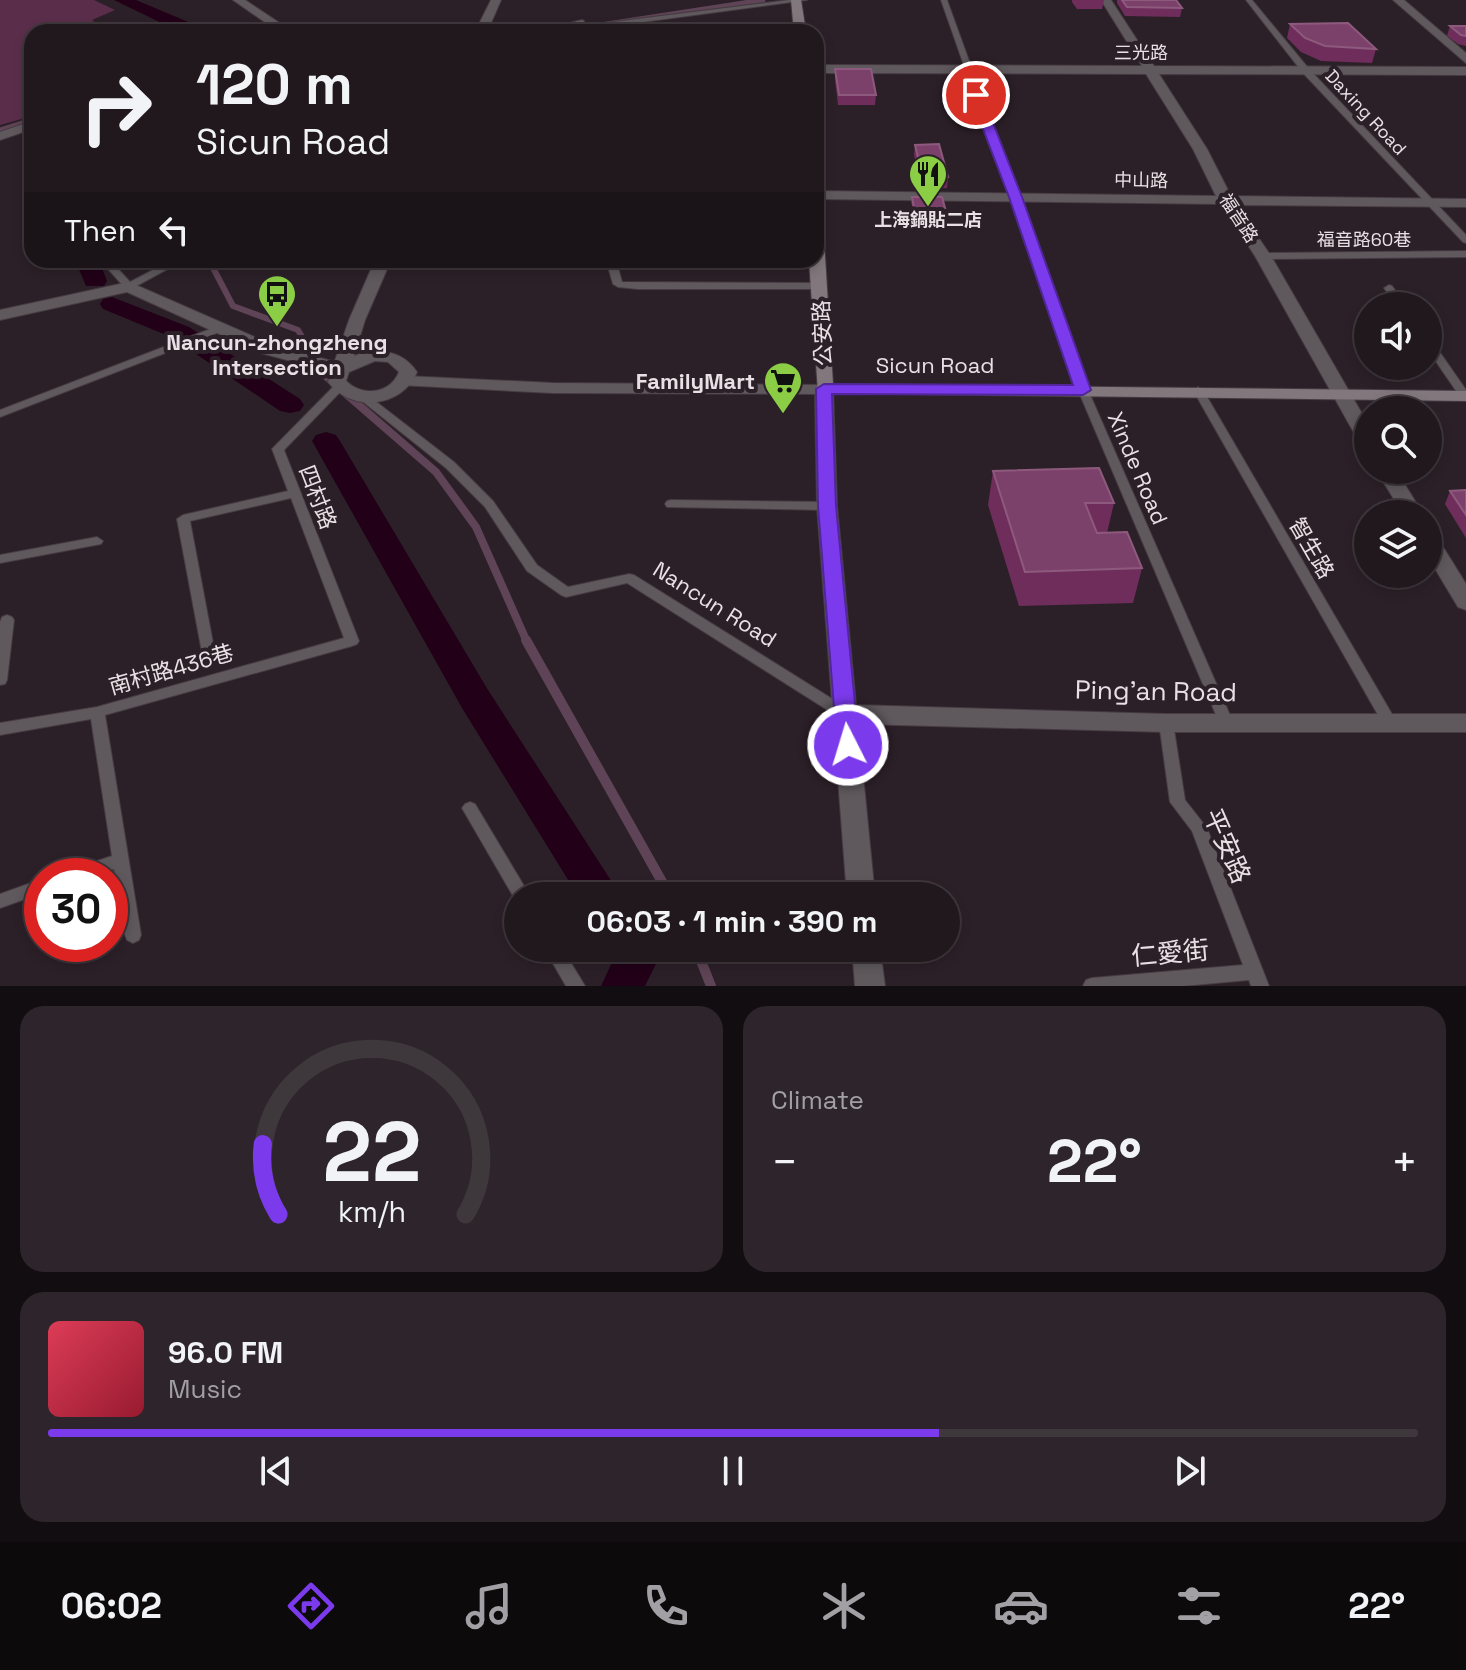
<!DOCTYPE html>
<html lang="en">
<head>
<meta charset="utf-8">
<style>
  body { margin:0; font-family:"Space Grotesk","Noto Sans TC",sans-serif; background:#2d252b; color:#f1f3f6; height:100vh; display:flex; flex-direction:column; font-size:30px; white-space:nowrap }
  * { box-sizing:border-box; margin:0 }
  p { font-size:26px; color:#a2a0a4 }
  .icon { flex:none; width:44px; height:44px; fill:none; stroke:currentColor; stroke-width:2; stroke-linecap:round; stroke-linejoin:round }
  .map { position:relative; height:986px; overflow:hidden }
  .drawer { display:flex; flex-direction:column; gap:20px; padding:20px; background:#120d10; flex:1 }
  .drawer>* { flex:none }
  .hud { position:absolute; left:24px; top:24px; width:800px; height:244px; border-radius:24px; box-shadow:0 4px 12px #0003,0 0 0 2px #3e373c; background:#21181e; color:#f1f3f6; overflow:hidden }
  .tools { position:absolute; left:1354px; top:292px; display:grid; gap:16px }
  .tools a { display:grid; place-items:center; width:88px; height:88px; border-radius:50%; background:#21181e; box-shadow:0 4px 12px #0003,0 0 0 2px #3e373c; font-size:40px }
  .speed { position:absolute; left:24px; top:858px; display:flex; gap:16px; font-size:40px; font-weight:700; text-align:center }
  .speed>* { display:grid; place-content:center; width:104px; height:104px; border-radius:50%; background:#21181e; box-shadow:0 4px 12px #0003,0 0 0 2px #3e373c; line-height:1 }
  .speed .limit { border:12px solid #d22; background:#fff; color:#111 }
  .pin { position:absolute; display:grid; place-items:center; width:68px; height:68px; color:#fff; margin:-34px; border:4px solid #fff; border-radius:50%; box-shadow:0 2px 8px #0007 }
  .me { position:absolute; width:88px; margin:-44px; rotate:355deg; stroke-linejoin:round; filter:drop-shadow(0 0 6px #0008) }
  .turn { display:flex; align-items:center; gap:28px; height:168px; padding:0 40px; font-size:36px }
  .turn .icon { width:104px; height:104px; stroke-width:2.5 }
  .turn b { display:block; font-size:56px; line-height:68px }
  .then { display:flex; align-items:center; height:76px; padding:0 40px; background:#0003; gap:16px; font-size:30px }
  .big { font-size:60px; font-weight:700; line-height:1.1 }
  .drawer .tile { flex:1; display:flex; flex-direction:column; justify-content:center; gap:12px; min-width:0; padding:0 28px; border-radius:24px; background:#2d252b }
  .drawer .dial { align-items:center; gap:0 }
  .dial svg { height:208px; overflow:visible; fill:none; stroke:#3e373c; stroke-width:7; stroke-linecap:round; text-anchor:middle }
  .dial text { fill:#f1f3f6; stroke:none }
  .song { display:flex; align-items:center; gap:24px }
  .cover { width:96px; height:96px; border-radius:12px; background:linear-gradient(135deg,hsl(350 70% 55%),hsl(350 70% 35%)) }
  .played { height:8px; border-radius:4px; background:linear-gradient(90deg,#7c3aed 65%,#3e373c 65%) }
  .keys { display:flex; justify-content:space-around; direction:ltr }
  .heat { display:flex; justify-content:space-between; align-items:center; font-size:44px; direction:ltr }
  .drawer .tiles { flex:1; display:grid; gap:20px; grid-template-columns:1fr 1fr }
  .tile:last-child { grid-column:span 2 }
  .trip { position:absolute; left:504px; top:882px; width:456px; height:80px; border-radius:40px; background:#21181e; box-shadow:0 4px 12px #0003,0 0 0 2px #3e373c; font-weight:700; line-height:80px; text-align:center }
  .tab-bar { display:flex; height:128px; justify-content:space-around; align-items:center; background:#0d0a0c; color:#a2a0a4 }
  .tab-bar .icon { width:56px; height:56px }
  .tab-bar .on { color:#7c3aed }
  .tab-bar b { font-size:36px; color:#f1f3f6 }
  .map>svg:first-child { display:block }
</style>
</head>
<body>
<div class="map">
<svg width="1466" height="986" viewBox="0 0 1466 986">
  <rect width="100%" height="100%" fill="#2c2028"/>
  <path fill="#5a2e4b" d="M 0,0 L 94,0 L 115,10 L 92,20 L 106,32 L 32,32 L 32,116 L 0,125 Z"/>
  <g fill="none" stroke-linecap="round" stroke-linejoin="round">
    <g stroke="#5e4456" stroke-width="5">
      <path d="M 555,32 L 763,0"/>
      <path d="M 0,130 L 32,120"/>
    </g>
    <path stroke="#5e4456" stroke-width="6" d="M 209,260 L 233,306 L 298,330 L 323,373"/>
    <g stroke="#5e4456" stroke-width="8">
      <path d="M 320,371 L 335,384"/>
      <path d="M 345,393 L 436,472 L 476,527 L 527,642"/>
    </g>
    <g stroke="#5e4456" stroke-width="10">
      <path d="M 526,640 L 670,896"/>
      <path d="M 696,948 L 711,986"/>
    </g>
    <g fill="#220118" fill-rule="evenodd">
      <path d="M 114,0 L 136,0 L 212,32 L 178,31 Z"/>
      <path d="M 75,260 L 99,260 L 107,281 L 104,286 L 86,286 Z"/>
      <path d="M 112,297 L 189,327 L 300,399 L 304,405 L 300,411 L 290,413 L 280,411 L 171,337 L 103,309 L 100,304 L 103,299 Z"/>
      <path d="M 326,432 L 336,435 L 340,441 L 488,690 L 621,896 L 578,896 L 462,708 L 312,441 L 316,435 Z"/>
      <path d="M 612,948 L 656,948 L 660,956 L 645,986 L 601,986 L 615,956 Z"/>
    </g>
    <g stroke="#463b42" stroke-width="2">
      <g id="service">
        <path d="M 789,0 L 807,0 L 613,26 L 584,32 L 571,32 L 613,22 Z"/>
        <path d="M 941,0 L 947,0 L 1088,390 L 1233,722 L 1231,726 L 1226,728 L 1221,726 L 1219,722 L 1078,390 Z"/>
        <path d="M 1246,0 L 1252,0 L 1309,69 L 1466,235 L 1466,243 L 1463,242 L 1303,73 Z"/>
        <path d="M 582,20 L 584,21 L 584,23 L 545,32 L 532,32 Z"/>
        <path d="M 1466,251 L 1466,257 L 1263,259 L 1258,256 L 1263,253 Z"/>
        <path d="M 100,260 L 110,260 L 130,282 L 172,260 L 184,260 L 129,290 L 126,289 Z"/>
        <path d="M 606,260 L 616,260 L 622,282 L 820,283 L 825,286 L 820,289 L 638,289 L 618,287 L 613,284 Z"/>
        <path d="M 1389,285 L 1392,286 L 1407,306 L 1397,306 L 1384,288 Z"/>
        <path d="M 218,326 L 222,327 L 222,331 L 0,417 L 0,410 Z"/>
        <path d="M 1428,340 L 1432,341 L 1466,390 L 1466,399 L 1461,398 L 1428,350 Z"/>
        <path d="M 340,383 L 344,384 L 345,386 L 344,388 L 284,450 L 359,641 L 357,644 L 352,646 L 105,715 L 141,935 L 139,940 L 133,943 L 127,940 L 125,935 L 114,869 L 94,876 L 65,876 L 67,871 L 112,856 L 91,719 L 0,735 L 0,723 L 97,707 L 344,638 L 291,498 L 190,521 L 216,659 L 214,663 L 204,663 L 177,519 L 183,515 L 288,491 L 272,449 L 336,384 Z"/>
        <path d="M 1198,387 L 1203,390 L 1396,721 L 1398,725 L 1396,729 L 1391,731 L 1386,729 L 1193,390 Z"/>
        <path d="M 366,396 L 370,397 L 454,462 L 493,501 L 537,565 L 568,587 L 629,574 L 634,575 L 850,710 L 852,714 L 850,718 L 845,720 L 840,718 L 627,583 L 566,597 L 561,595 L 527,571 L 485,507 L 446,468 L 362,401 L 361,399 L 362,397 Z"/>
        <path d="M 671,500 L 827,502 L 833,506 L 827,510 L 667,507 L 665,504 L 667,501 Z"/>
        <path d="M 97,537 L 103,541 L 101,544 L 0,563 L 0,555 Z"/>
        <path d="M 7,615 L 12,617 L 14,620 L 7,680 L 5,684 L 0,685 L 0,622 L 2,617 Z"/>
        <path d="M 1166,717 L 1171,719 L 1173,723 L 1185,800 L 1207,828 L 1269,986 L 1251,986 L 1249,980 L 1183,986 L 1083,986 L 1086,980 L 1092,978 L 1243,965 L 1192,831 L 1170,802 L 1159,723 L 1161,719 Z"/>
        <path d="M 470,802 L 475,804 L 530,896 L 518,896 L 518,902 L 516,901 L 462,808 L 465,804 Z"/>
        <path d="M 42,879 L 42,893 L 0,908 L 0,894 Z"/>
        <path d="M 544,948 L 562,948 L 585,986 L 566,986 Z"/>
      </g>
    </g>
    <g stroke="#463b42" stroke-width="2">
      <g id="minor">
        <path d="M 233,0 L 245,0 L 287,28 L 477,28 L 491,0 L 501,0 L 487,32 L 279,32 Z"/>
        <path d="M 1101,0 L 1111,0 L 1154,66 L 1466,67 L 1466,75 L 1159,74 L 1207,149 L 1231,196 L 1466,199 L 1466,207 L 1236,205 L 1271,256 L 1368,424 L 1368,446 L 1358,440 L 1255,256 L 1221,204 L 816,199 L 816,191 L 1216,196 L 1193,149 L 1146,74 L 816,73 L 816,65 L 1142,66 Z"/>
        <path d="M 1393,0 L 1404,0 L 1466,53 L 1466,63 Z"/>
        <path d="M 32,121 L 32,129 L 0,140 L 0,132 Z"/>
        <path d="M 375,260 L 391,260 L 365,320 L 350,369 L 347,373 L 335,373 L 332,369 L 349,320 Z"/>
        <path d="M 405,376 L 553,383 L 830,385 L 833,389 L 837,506 L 856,705 L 1166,714 L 1466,714 L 1466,732 L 1166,732 L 858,724 L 875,896 L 847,896 L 817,506 L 815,394 L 553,393 L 399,385 L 396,381 Z"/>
        <path d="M 1376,470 L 1396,470 L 1423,514 L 1403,514 Z"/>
        <path d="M 1428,532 L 1435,534 L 1466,584 L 1466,610 L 1458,607 L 1428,557 Z"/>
        <path d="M 852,948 L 880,948 L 885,986 L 855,986 Z"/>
      </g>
    </g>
    <g stroke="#463b42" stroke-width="2">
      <path id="tertiary" d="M 129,282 L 273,345 L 339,363 C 365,348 398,344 417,372 C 402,408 351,413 328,382 L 331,372 L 261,353 L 127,292 L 0,320 L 0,310 ZM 375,361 L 388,362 L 399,372 C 390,394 363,397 346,381 L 349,372 Z"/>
    </g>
    <g stroke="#463b42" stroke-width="2">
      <g id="secondary">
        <path d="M 791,0 L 801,0 L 806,32 L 794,32 Z"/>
        <path d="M 816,235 L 824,240 L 833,384 L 1466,391 L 1466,401 L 818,393 L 809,260 L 816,260 Z"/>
      </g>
    </g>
    <use href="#service" fill="#5f595d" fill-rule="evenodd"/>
    <use href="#minor" fill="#5f595d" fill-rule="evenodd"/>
    <use href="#tertiary" fill="#5f595d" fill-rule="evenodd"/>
    <use href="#secondary" fill="#81777c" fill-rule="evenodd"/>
  </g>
  <g fill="#6f2d5b">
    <path d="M 1072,0 L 1104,0 L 1102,9 L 1077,9 L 1072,2 Z"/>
    <path d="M 1117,0 L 1176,0 L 1182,8 L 1180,17 L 1125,16 L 1117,3 Z"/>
    <path d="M 1290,24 L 1376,49 L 1372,63 L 1321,61 L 1301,52 L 1287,38 Z"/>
    <path d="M 1450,26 L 1466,26 L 1466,46 L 1458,44 L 1447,36 Z"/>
    <path d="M 835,69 L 876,95 L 875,105 L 838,105 L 835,79 Z"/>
    <path d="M 915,145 L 948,177 L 947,188 L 922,189 L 914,155 Z"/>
    <path d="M 912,197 L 945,208 L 944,213 L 914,213 L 911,202 Z"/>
    <path d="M 993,471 L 1114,503 L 1107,533 L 1142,568 L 1133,603 L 1019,606 L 988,505 Z"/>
    <path d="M 1466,490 L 1466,538 L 1445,504 L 1450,491 Z"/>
  </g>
  <g fill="#7c416a" stroke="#8d5a7d" stroke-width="2">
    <path d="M 1122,0 L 1176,0 L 1182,8 L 1127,7 Z"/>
    <path d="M 1348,23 L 1376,49 L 1325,46 L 1305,38 L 1290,24 Z"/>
    <path d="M 1450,26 L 1466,26 L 1466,36 L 1461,35 Z"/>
    <path d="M 835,69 L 871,69 L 876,95 L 839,95 Z"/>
    <path d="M 939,144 L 948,177 L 923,178 L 915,145 Z"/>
    <path d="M 912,197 L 942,197 L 945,208 L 914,208 Z"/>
    <path d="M 1099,468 L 1114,503 L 1085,503 L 1097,533 L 1127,532 L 1142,568 L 1025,572 L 993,471 Z"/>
    <path d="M 1466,490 L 1466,515 L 1450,491 Z"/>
  </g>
  <path fill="#7c3aed" stroke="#51269a" stroke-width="2" d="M 976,92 L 982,95 L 1022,197 L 1091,390 L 1083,395 L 832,394 L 836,506 L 859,745 L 856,751 L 848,753 L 840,751 L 837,745 L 818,506 L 816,389 L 824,384 L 1073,385 L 1009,197 L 970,95 Z"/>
  <defs>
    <g id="restaurant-pin" transform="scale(2)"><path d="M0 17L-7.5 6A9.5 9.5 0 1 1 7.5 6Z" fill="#8bce46" stroke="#2c2028"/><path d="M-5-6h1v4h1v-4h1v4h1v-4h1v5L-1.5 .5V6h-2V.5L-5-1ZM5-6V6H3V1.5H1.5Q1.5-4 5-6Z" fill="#111"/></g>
    <g id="bus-pin" transform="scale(2)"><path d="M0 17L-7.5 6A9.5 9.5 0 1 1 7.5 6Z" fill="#8bce46" stroke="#2c2028"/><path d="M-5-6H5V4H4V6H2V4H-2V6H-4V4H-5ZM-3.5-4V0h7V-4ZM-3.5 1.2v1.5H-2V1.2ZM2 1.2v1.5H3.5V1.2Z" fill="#111"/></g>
    <g id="supermarket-pin" transform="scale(2)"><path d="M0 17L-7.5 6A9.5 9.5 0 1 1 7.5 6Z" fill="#8bce46" stroke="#2c2028"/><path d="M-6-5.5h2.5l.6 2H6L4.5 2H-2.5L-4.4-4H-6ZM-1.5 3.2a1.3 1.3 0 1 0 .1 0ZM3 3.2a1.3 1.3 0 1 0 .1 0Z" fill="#111"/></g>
  </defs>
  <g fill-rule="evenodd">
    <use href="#restaurant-pin" x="928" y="174"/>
    <use href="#bus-pin" x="277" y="294"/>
    <use href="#supermarket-pin" x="783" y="381"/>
  </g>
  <g text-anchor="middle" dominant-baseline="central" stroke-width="8" stroke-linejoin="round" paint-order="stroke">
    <g font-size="18" fill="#e9e0e5" stroke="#2c2028">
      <text x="1141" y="52">三光路</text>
      <text transform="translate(1366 112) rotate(47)">Daxing Road</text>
      <text transform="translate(1141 180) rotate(1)">中山路</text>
      <text transform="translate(1239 218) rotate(57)">福音路</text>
      <text x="1364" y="239">福音路60巷</text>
    </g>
    <g font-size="18" font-weight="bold" fill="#e9e0e5" stroke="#2c2028">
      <text x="928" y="219">上海鍋貼二店</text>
    </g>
    <g font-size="22" fill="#e9e0e5" stroke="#2c2028">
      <text transform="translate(822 333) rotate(-92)">公安路</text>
      <text x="935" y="365">Sicun Road</text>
      <text transform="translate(1138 468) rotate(67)">Xinde Road</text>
      <text transform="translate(318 497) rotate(69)">四村路</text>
      <text transform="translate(1312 548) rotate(60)">智生路</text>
      <text transform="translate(715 604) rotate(32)">Nancun Road</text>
      <text transform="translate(171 669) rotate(-16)">南村路436巷</text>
    </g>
    <g font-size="22" font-weight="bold" fill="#e9e0e5" stroke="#2c2028">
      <text x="277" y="342">Nancun-zhongzheng<tspan x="277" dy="25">Intersection</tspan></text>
      <text x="755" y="381" text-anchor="end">FamilyMart</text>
    </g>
    <g font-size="26" fill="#e9e0e5" stroke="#2c2028">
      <text transform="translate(1156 691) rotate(1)">Ping'an Road</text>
      <text transform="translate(1227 846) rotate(66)">平安路</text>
      <text transform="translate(1170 953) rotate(-5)">仁愛街</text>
    </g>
  </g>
</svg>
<div class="tools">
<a><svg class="icon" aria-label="sound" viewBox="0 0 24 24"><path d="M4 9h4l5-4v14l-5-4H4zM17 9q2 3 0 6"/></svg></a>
<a><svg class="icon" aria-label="search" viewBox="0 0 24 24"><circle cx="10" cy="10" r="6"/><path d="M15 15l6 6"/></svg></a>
<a><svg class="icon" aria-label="layers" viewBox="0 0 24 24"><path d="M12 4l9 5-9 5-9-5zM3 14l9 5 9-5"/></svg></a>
</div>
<div class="speed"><div class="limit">30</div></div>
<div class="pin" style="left:976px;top:95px;background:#d93025"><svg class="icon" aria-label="arrive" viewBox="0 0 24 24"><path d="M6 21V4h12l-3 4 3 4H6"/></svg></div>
<svg class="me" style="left:848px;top:745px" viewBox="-20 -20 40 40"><circle r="17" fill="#7c3aed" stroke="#fff" stroke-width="3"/><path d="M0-11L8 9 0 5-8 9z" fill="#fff"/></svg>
<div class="trip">06:03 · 1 min · 390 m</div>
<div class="hud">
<div class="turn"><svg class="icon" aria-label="right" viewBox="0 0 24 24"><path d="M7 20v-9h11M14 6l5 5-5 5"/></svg><div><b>120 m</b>Sicun Road</div></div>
<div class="then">Then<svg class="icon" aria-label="left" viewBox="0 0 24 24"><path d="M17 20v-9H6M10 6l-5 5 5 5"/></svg></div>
</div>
</div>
<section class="drawer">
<div class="tiles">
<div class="tile dial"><svg viewBox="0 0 100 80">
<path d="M14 69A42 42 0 1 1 86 69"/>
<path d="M14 69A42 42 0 0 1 8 42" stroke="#7c3aed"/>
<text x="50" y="56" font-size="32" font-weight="700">22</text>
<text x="50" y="72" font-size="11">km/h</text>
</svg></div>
<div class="tile"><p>Climate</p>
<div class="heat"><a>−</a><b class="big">22°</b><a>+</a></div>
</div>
<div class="tile">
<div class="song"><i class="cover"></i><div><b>96.0 FM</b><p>Music</p></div></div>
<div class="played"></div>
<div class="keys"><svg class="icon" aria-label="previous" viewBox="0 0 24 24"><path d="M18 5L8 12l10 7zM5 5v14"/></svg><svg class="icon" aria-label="pause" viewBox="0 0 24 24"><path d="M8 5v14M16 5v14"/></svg><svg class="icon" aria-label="next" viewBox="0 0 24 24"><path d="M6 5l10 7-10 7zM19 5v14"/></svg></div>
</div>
</div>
</section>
<nav class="tab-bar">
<b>06:02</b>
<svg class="icon on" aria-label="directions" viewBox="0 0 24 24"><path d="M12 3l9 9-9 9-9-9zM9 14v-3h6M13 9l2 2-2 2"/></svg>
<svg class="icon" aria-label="music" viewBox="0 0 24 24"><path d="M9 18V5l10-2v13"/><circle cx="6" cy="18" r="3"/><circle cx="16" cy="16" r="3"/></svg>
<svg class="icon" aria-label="phone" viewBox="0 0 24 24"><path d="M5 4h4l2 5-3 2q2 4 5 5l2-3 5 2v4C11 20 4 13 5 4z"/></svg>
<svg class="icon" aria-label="climate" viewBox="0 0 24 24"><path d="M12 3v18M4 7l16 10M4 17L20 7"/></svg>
<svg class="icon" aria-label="car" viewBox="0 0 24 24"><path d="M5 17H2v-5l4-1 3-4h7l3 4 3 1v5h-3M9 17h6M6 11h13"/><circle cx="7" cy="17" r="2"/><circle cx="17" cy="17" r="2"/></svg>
<svg class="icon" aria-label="filters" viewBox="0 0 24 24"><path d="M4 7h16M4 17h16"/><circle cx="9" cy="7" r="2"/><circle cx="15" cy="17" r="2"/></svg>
<b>22°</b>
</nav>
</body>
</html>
